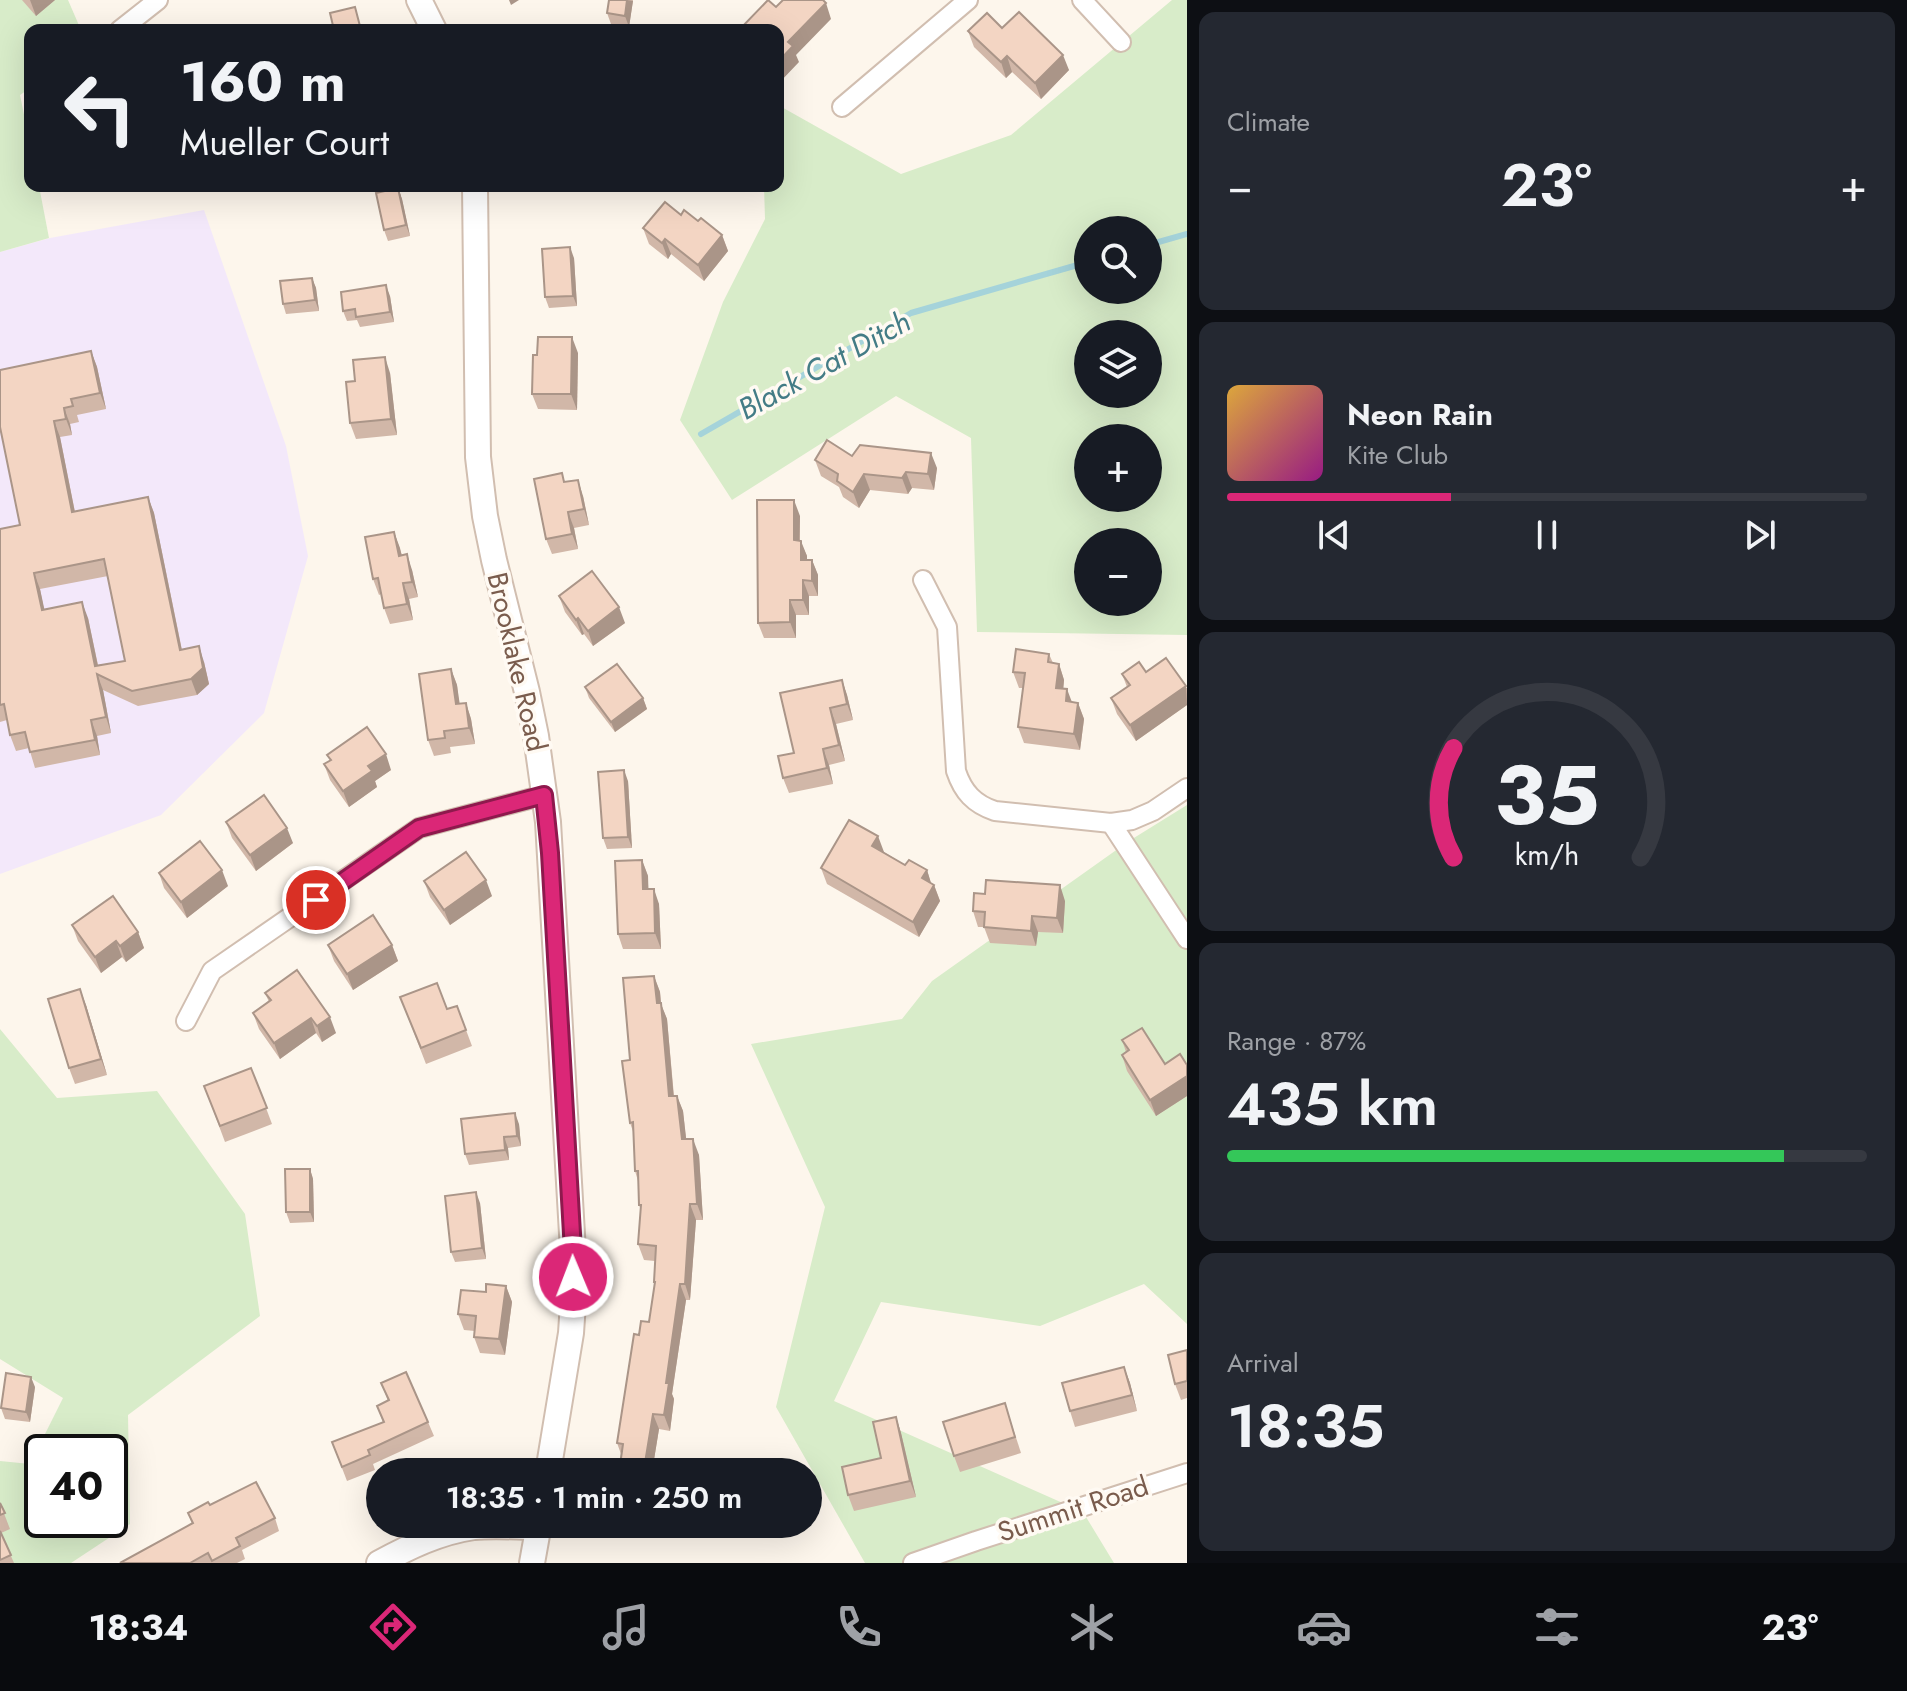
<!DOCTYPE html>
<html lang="en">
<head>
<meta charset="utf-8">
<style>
  body { margin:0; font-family:Jost,sans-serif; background:#242831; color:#f1f3f6; height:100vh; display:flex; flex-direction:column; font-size:30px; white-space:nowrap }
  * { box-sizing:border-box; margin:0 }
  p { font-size:26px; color:#9ea1a6 }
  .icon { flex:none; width:44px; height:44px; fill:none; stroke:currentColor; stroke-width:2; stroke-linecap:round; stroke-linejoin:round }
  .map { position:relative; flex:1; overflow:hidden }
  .details { display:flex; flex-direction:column; gap:12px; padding:12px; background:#0d0f14; width:720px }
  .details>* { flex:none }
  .hud { position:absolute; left:24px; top:24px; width:760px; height:168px; border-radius:16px; box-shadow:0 8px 32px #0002; background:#171b24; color:#f1f3f6; overflow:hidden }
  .fabs { position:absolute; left:1074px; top:216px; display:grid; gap:16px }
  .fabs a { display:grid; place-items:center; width:88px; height:88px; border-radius:50%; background:#171b24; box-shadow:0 8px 32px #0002; font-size:40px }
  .speed { position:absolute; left:24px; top:1434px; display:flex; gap:16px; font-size:40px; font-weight:700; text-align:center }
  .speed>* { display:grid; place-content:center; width:104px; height:104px; border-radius:50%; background:#171b24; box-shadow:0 8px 32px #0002; line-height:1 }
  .speed .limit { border:4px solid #111; border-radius:12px; background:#fff; color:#111 }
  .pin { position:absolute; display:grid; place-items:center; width:68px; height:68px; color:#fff; margin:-34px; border:4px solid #fff; border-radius:50%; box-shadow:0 2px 8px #0007 }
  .me { position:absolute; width:88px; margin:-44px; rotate:359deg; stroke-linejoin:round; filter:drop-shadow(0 0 6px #0008) }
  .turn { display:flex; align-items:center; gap:28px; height:168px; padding:0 24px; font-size:36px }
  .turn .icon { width:104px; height:104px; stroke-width:2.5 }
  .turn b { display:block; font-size:56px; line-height:68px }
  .big { font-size:60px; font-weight:600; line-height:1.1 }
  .details .card { flex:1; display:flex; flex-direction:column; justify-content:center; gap:12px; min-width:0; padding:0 28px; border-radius:16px; background:#242831 }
  .details .dial { align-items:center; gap:0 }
  .dial svg { height:208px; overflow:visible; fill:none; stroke:#363941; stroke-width:7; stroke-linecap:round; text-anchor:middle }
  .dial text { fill:#f1f3f6; stroke:none }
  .song { display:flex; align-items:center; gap:24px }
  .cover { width:96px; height:96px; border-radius:12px; background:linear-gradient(135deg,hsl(40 70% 55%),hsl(310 70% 35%)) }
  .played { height:8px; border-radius:4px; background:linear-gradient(90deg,#db2777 35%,#363941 35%) }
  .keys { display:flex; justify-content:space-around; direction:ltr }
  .heat { display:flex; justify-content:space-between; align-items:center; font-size:44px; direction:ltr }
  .charge { height:12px; border-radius:6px; background:linear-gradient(90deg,#34c759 87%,#363941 0) }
  .trip { position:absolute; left:366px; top:1458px; width:456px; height:80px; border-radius:40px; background:#171b24; box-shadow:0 8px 32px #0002; font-weight:600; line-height:80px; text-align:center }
  .tabs { display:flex; height:128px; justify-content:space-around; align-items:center; background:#090b0e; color:#9ea1a6 }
  .tabs .icon { width:56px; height:56px }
  .tabs .active { color:#db2777 }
  .tabs b { font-size:36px; color:#f1f3f6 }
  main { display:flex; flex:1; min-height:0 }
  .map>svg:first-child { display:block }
</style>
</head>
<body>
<main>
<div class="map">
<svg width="1187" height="1563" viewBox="0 0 1187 1563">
  <rect width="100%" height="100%" fill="#fdf6ec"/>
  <path fill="#f3e8fa" d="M 204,210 L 286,446 L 308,556 L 264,713 L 161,815 L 0,874 L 0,252 L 50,238 Z"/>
  <g fill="#d8ecc9" fill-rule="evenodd">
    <path d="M 0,0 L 68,0 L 81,30 L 30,30 L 30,88 L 20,95 L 30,144 L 30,186 L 39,186 L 49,238 L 0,252 Z"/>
    <path d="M 1172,0 L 1187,0 L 1187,635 L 977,632 L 971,438 L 896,396 L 732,500 L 680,420 L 723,302 L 765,219 L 764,186 L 778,186 L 778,105 L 901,174 L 1011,135 ZM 1088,230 L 1148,230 L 1148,290 L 1088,290 ZM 1088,334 L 1148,334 L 1148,394 L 1088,394 ZM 1088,438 L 1148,438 L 1148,498 L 1088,498 ZM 1088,542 L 1148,542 L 1148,602 L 1088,602 Z"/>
    <path d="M 1187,805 L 1187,1324 L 1144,1284 L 1040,1326 L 881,1302 L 834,1401 L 1083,1512 L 1114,1563 L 865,1563 L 776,1407 L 825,1207 L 751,1044 L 902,1019 L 932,981 L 1129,841 Z"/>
    <path d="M 0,1029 L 57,1098 L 157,1091 L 245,1214 L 260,1316 L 128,1415 L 130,1524 L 71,1563 L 0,1563 L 0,1461 L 30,1464 L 63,1398 L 0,1359 ZM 42,1452 L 110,1452 L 110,1520 L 42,1520 Z"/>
  </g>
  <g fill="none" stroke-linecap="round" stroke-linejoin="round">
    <g stroke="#a5d3da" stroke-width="6">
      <path d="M 1148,245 L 1187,234"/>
      <path d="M 701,434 L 911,313 L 1088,262"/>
    </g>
    <g stroke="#d1beb0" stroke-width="22">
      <g id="minor">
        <path d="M 1082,0 L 1121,42"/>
        <path d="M 120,30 L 158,0"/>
        <path d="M 842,107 L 968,0"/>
        <path d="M 923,580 L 947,627 L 956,771 C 963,792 974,804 995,811 L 1111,823 L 1132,820 L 1153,811 L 1187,788"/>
        <path d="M 1111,823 L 1187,939"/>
        <path d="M 186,1021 L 212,971 L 419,828 L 544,795"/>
        <path d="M 913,1563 L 976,1541 L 1187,1473"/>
      </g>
    </g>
    <g stroke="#d1beb0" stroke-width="28">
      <g id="tertiary">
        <path d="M 419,0 L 434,30"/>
        <path d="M 475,186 L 478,457 L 485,516 L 494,560 L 527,692 L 536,736 L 548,822 L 573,1251 L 573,1303 L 571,1333 L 548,1472"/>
        <path d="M 379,1563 C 409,1547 439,1532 474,1527 C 495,1525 517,1527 538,1527"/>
        <path d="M 532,1563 L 539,1524"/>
      </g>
    </g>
    <use href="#minor" stroke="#fff" stroke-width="18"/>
    <use href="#tertiary" stroke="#fff" stroke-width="24"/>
  </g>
  <g fill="#d1b7a8" fill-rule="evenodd">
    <path d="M 22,0 L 55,0 L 36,16 Z"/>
    <path d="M 609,0 L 633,0 L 629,27 L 611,24 L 607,13 Z"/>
    <path d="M 1002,28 L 1069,70 L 1041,99 L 1012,72 L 1006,78 L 974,47 L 968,31 Z"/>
    <path d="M 78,186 L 104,186 L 104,187 L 79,190 Z"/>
    <path d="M 398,188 L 402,199 L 410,236 L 388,241 L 384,230 Z"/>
    <path d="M 681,215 L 698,221 L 722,235 L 728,251 L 704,281 L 671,254 L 668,259 L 649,244 L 643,228 Z"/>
    <path d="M 574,258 L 577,306 L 549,308 L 545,297 Z"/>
    <path d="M 312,278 L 316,288 L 319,311 L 286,314 L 283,304 Z"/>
    <path d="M 390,296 L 394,322 L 360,327 L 357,320 L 347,321 L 343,311 Z"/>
    <path d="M 91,351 L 97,367 L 106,409 L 77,415 L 79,422 L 70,424 L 72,435 L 60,437 L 75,512 L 148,497 L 154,513 L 182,650 L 204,662 L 209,684 L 197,695 L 138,706 L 103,690 L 111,733 L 97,736 L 100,755 L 35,768 L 29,748 L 16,751 L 10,735 L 7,720 L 0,722 L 0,529 L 20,525 L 0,427 ZM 108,576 L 125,661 L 98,665 L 88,618 L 44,610 L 40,589 Z"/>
    <path d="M 578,353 L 577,410 L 538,409 L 532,394 Z"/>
    <path d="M 390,373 L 397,435 L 356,439 L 350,423 L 355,381 Z"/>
    <path d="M 852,456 L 937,468 L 934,490 L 912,488 L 908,494 L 870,490 L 859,508 L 843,497 L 839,487 L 821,476 L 815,460 Z"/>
    <path d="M 566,482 L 583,496 L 589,525 L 574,528 L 578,549 L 552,554 L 546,539 Z"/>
    <path d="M 800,516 L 800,541 L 807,556 L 807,560 L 812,560 L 818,575 L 818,596 L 809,596 L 809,615 L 796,615 L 796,638 L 764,638 L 758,623 Z"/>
    <path d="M 394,532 L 402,555 L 412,570 L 418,597 L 409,599 L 413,620 L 390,624 L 384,608 L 381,594 L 379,595 L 373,579 Z"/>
    <path d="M 559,596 L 625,623 L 593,646 L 584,634 L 582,635 L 565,612 Z"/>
    <path d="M 1049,654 L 1053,663 L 1059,664 L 1064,680 L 1063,689 L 1072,702 L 1078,703 L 1084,719 L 1080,750 L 1024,743 L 1018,727 L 1023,688 L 1019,688 L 1013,672 Z"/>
    <path d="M 451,669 L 457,685 L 459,704 L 466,703 L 471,719 L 475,744 L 450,747 L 451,753 L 434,756 L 428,740 Z"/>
    <path d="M 1146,672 L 1187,688 L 1187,705 L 1136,741 L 1117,714 L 1111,698 L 1127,687 L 1122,674 Z"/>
    <path d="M 842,680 L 847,695 L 853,720 L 836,724 L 845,761 L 829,765 L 833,784 L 789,793 L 783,778 L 794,753 Z"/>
    <path d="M 585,687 L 643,698 L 647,709 L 615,732 L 589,698 Z"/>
    <path d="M 327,755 L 391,770 L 375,781 L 377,787 L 349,807 L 330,780 L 324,764 L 330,761 Z"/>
    <path d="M 628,781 L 632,848 L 607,849 L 603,838 Z"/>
    <path d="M 226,822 L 293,843 L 256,871 L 232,838 Z"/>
    <path d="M 884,852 L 905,865 L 927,870 L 931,884 L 934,885 L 940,901 L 919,937 L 827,884 L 821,868 Z"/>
    <path d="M 642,860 L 648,876 L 648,889 L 659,904 L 661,949 L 623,949 L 618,934 Z"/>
    <path d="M 159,873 L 228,886 L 187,918 L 164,888 Z"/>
    <path d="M 424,881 L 492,896 L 450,925 L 430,897 Z"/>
    <path d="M 1065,901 L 1063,933 L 1038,932 L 1036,946 L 990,943 L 984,927 L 978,927 L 973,911 Z"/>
    <path d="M 72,925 L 138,932 L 144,948 L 126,962 L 122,957 L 101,973 L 78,941 Z"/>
    <path d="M 328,945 L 392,945 L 398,961 L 353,990 L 334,961 Z"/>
    <path d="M 654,976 L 660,992 L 661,1004 L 667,1019 L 674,1096 L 677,1096 L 683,1111 L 686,1139 L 699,1155 L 703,1220 L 696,1220 L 690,1300 L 686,1300 L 672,1394 L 674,1399 L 670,1431 L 659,1429 L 652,1472 L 619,1472 L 621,1454 L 617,1443 L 639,1335 L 649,1322 L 655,1285 L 654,1282 L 655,1261 L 644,1260 L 638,1244 L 641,1210 L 639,1205 L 638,1181 L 635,1171 L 634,1134 L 630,1123 L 630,1060 Z"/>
    <path d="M 265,993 L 336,1033 L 322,1042 L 316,1033 L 280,1059 L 259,1029 L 253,1013 L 269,1002 Z"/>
    <path d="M 400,997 L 447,1009 L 457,1006 L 472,1046 L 426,1064 Z"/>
    <path d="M 86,1005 L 107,1075 L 75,1084 L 69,1068 Z"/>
    <path d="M 1122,1040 L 1165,1064 L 1187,1065 L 1187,1096 L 1156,1116 L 1127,1071 L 1122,1055 L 1126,1052 Z"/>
    <path d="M 251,1068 L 272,1124 L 225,1142 L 204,1086 Z"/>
    <path d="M 519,1124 L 521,1146 L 508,1148 L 509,1160 L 469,1165 L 465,1154 Z"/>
    <path d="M 310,1169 L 313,1179 L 314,1222 L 290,1223 L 286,1212 Z"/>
    <path d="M 480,1203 L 486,1259 L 455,1262 L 451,1252 Z"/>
    <path d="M 506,1286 L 512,1302 L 505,1355 L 480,1353 L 474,1337 L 475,1331 L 464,1330 L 458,1314 Z"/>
    <path d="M 1187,1350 L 1187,1398 L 1181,1400 L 1175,1384 Z"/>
    <path d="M 1124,1367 L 1130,1383 L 1137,1411 L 1075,1427 L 1070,1411 Z"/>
    <path d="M 381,1383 L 428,1422 L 434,1436 L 373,1464 L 375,1470 L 347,1481 L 332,1442 L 383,1422 L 377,1406 L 388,1401 Z"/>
    <path d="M 35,1387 L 30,1422 L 5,1419 L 1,1408 Z"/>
    <path d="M 896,1417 L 901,1433 L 916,1497 L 854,1511 L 848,1495 L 881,1458 Z"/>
    <path d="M 1010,1419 L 1021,1453 L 960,1472 L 954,1456 Z"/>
    <path d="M 0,1503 L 10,1529 L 1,1533 L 14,1563 L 0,1563 Z"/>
    <path d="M 210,1505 L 275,1518 L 279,1531 L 242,1550 L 245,1559 L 237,1563 L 120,1563 L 192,1524 L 188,1513 Z"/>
    <path d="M 619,1524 L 692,1524 L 690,1535 Z"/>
  </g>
  <g fill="#aa9588">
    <path d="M 30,0 L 55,0 L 36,16 Z"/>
    <path d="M 509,0 L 519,0 L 511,5 Z"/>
    <path d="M 627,0 L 633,1 L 629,27 L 625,16 Z"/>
    <path d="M 826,3 L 831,19 L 796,55 L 799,62 L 779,83 L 778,62 L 788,42 Z"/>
    <path d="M 1063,55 L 1069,70 L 1041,99 L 1035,83 Z"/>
    <path d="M 1007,56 L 1012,72 L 1006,78 L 1001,62 Z"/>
    <path d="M 398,188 L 402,199 L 410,236 L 406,225 Z"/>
    <path d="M 722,235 L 728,251 L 704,281 L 698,265 Z"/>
    <path d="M 665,239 L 671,254 L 668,259 L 662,243 Z"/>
    <path d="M 570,247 L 574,258 L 577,306 L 573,296 Z"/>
    <path d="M 312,278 L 316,288 L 319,311 L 315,300 Z"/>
    <path d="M 386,285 L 390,296 L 394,322 L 390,312 Z"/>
    <path d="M 572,337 L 578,353 L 577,410 L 571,394 Z"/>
    <path d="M 91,351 L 97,367 L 106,409 L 100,393 Z"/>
    <path d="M 385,357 L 390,373 L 397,435 L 391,419 Z"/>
    <path d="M 64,408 L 70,424 L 72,435 L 66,419 Z"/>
    <path d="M 54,421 L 60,437 L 78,528 L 72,512 Z"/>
    <path d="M 931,453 L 937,468 L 934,490 L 928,474 Z"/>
    <path d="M 906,472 L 912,488 L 908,494 L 902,478 Z"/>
    <path d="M 864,474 L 870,490 L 859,508 L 853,492 Z"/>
    <path d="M 578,480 L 583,496 L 589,525 L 584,509 Z"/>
    <path d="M 148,497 L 154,513 L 185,666 L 180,650 Z"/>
    <path d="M 794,500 L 800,516 L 799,556 L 794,540 Z"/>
    <path d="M 568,512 L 574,528 L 578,549 L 572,534 Z"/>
    <path d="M 394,532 L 400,548 L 405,571 L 399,556 Z"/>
    <path d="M 801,541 L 807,556 L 807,575 L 801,560 Z"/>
    <path d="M 407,554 L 412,570 L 418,597 L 412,582 Z"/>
    <path d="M 812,560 L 818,575 L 818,596 L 812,581 Z"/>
    <path d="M 34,573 L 40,589 L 48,626 L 42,610 Z"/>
    <path d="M 803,580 L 809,596 L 809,615 L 803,600 Z"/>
    <path d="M 403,583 L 409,599 L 413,620 L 407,604 Z"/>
    <path d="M 790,600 L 796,615 L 796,638 L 790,622 Z"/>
    <path d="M 82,602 L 88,618 L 100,676 L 95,666 Z"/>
    <path d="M 619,607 L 625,623 L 593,646 L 588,631 Z"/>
    <path d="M 578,618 L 584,634 L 582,635 L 576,620 Z"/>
    <path d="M 199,646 L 204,662 L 209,684 L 197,695 L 191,679 Z"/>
    <path d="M 1059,664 L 1064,680 L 1062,704 L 1056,688 Z"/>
    <path d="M 451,669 L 457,685 L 462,720 L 456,704 Z"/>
    <path d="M 97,674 L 103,690 L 111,733 L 106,717 Z"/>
    <path d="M 842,680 L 847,695 L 853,720 L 847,704 Z"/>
    <path d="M 1186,686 L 1187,705 L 1136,741 L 1130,725 Z"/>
    <path d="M 1067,689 L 1073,705 L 1066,701 Z"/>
    <path d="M 643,698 L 647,709 L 615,732 L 611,722 Z"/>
    <path d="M 466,703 L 471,719 L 475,744 L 469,728 Z"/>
    <path d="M 1078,703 L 1084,719 L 1080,750 L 1074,734 Z"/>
    <path d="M 830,708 L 836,724 L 845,761 L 839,745 Z"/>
    <path d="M 91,720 L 97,736 L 100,755 L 95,740 Z"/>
    <path d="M 823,749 L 829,765 L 833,784 L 827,768 Z"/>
    <path d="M 386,754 L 391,770 L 375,781 L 377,787 L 349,807 L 343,791 L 368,766 Z"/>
    <path d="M 624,770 L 628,781 L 632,848 L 628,837 Z"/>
    <path d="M 287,828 L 293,843 L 256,871 L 250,855 Z"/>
    <path d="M 878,836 L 884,852 L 878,862 L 872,846 Z"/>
    <path d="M 642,860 L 648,876 L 649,905 L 643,889 Z"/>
    <path d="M 222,870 L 228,886 L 187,918 L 181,902 Z"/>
    <path d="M 927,870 L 932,886 L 922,878 Z"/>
    <path d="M 486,880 L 492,896 L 450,925 L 444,910 Z"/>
    <path d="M 934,885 L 940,901 L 919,937 L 913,922 Z"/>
    <path d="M 1060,885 L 1065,901 L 1063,933 L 1057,918 Z"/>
    <path d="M 654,889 L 659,904 L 661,949 L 655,933 Z"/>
    <path d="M 1032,916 L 1038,932 L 1036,946 L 1031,931 Z"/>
    <path d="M 138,932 L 144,948 L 126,962 L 120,946 Z"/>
    <path d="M 116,941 L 122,957 L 101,973 L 95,957 Z"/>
    <path d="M 392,945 L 398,961 L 353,990 L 347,974 Z"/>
    <path d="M 654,976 L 660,992 L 661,1004 L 667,1019 L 675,1112 L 669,1096 L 657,1003 Z"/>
    <path d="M 80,989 L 86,1005 L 107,1075 L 101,1059 Z"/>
    <path d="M 330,1017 L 336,1033 L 322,1042 L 317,1026 Z"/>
    <path d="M 311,1018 L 316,1033 L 280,1059 L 274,1043 Z"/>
    <path d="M 1187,1076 L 1187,1096 L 1156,1116 L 1150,1100 Z"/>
    <path d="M 677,1096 L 683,1111 L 688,1155 L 682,1139 Z"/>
    <path d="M 515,1113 L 519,1124 L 521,1146 L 517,1136 Z"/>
    <path d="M 504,1137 L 508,1148 L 509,1160 L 505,1150 Z"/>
    <path d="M 693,1139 L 699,1155 L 703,1220 L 697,1204 Z"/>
    <path d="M 310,1169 L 313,1179 L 314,1222 L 310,1212 Z"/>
    <path d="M 476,1192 L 480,1203 L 486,1259 L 482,1248 Z"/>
    <path d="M 690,1204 L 696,1220 L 690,1300 L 685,1284 Z"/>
    <path d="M 680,1284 L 686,1300 L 672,1394 L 674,1399 L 670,1431 L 664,1415 L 666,1383 Z"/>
    <path d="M 506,1286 L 512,1302 L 505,1355 L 499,1339 Z"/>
    <path d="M 1124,1367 L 1130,1383 L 1137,1411 L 1132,1395 Z"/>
    <path d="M 31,1377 L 35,1387 L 30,1422 L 26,1412 Z"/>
    <path d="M 653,1414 L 659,1429 L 652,1472 L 645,1472 L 644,1469 Z"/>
    <path d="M 896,1417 L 901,1433 L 916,1497 L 910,1481 Z"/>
    <path d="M 686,1524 L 692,1524 L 690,1535 Z"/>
  </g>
  <g fill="#f3d5c3" stroke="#aa9588" stroke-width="2" fill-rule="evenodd">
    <path d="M 609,0 L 627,0 L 625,16 L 607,13 Z"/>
    <path d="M 768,0 L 776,7 L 783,0 L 823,0 L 826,3 L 788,42 L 793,46 L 778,62 L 778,30 L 739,30 Z"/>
    <path d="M 355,7 L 361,30 L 334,30 L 330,13 Z"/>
    <path d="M 1019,12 L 1063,55 L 1035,83 L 1007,56 L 1001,62 L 968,31 L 987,13 L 1002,28 Z"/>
    <path d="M 398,188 L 406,225 L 384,230 L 376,193 Z"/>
    <path d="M 665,202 L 681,215 L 684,210 L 698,221 L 701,218 L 722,235 L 698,265 L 665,239 L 662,243 L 643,228 Z"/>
    <path d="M 570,247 L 573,296 L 545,297 L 542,249 Z"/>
    <path d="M 312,278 L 315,300 L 283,304 L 280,281 Z"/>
    <path d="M 386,285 L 390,312 L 356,317 L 355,309 L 343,311 L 341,292 Z"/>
    <path d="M 538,337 L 572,337 L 571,394 L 532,394 L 533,355 L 537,355 Z"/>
    <path d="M 91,351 L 100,393 L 71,399 L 73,406 L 64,408 L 66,419 L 54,421 L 72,512 L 148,497 L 180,650 L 199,646 L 203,668 L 191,679 L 132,691 L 97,674 L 106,717 L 91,720 L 95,740 L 30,752 L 25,732 L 10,735 L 4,704 L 0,705 L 0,529 L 20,525 L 0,427 L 0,370 ZM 104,559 L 125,661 L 95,666 L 82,602 L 42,610 L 34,573 Z"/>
    <path d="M 385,357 L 391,419 L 350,423 L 346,382 L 355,381 L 353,360 Z"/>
    <path d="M 827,440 L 852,456 L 860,445 L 931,453 L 928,474 L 906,472 L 902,478 L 864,474 L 853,492 L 837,481 L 838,474 L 815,460 Z"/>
    <path d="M 562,473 L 564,482 L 578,480 L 584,509 L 568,512 L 572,534 L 546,539 L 534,479 Z"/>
    <path d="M 757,500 L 794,500 L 794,540 L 801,541 L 801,560 L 812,560 L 812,581 L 803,580 L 803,600 L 790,600 L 790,622 L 758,623 Z"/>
    <path d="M 394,532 L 399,556 L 407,554 L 412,582 L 403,583 L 407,604 L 384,608 L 378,578 L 373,579 L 365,537 Z"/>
    <path d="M 592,571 L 619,607 L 588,631 L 578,618 L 576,620 L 559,596 Z"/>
    <path d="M 1016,649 L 1049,654 L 1048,662 L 1059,664 L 1056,688 L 1067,689 L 1066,701 L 1078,703 L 1074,734 L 1018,727 L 1025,673 L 1013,672 Z"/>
    <path d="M 1166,658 L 1186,686 L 1130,725 L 1111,698 L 1130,685 L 1122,674 L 1139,662 L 1146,672 Z"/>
    <path d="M 617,664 L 643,698 L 611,722 L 585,687 Z"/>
    <path d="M 451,669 L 456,704 L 466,703 L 469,728 L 444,731 L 445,738 L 428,740 L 419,674 Z"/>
    <path d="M 842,680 L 847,704 L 830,708 L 839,745 L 823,749 L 827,768 L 783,778 L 778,756 L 794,753 L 780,693 Z"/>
    <path d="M 367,727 L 386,754 L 368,766 L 372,771 L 343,791 L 324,764 L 331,760 L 327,755 Z"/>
    <path d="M 624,770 L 628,837 L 603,838 L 598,772 Z"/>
    <path d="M 264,795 L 287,828 L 250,855 L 226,822 Z"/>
    <path d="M 849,820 L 878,836 L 872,846 L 905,865 L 909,860 L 927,870 L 922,878 L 934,885 L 913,922 L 821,868 Z"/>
    <path d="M 200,841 L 222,870 L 181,902 L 159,873 Z"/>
    <path d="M 466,852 L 486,880 L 444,910 L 424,881 Z"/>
    <path d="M 642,860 L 643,889 L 654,889 L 655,933 L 618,934 L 615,861 Z"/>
    <path d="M 986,880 L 1060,885 L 1057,918 L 1032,916 L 1031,931 L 984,927 L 985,912 L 973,911 L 974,893 L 985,894 Z"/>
    <path d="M 113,896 L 138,932 L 120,946 L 116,941 L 95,957 L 72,925 Z"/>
    <path d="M 373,915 L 392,945 L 347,974 L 328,945 Z"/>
    <path d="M 297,970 L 330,1017 L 317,1026 L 311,1018 L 274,1043 L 253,1013 L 271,1000 L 265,993 Z"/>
    <path d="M 654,976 L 657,1003 L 661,1003 L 669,1096 L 677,1096 L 682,1139 L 693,1139 L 697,1204 L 690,1204 L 685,1284 L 680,1284 L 666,1383 L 669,1383 L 664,1415 L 653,1414 L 644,1469 L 648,1470 L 647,1472 L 619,1472 L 623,1444 L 617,1443 L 634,1334 L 639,1335 L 641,1321 L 649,1322 L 655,1282 L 654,1282 L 656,1246 L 638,1244 L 641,1205 L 639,1205 L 638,1171 L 635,1171 L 633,1122 L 630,1123 L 622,1061 L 630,1060 L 623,978 Z"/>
    <path d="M 437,983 L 447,1009 L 457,1006 L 466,1030 L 421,1048 L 400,997 Z"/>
    <path d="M 80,989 L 101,1059 L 69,1068 L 48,999 Z"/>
    <path d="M 1142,1028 L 1165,1064 L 1180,1054 L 1187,1065 L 1187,1076 L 1150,1100 L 1122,1055 L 1129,1050 L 1122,1040 Z"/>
    <path d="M 251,1068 L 267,1108 L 220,1126 L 204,1086 Z"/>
    <path d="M 515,1113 L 517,1136 L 504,1137 L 505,1150 L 465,1154 L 461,1119 Z"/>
    <path d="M 285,1169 L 310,1169 L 310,1212 L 286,1212 Z"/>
    <path d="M 476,1192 L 482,1248 L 451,1252 L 445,1196 Z"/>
    <path d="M 486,1284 L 506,1286 L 499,1339 L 474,1337 L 476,1316 L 458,1314 L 461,1290 L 486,1292 Z"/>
    <path d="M 1187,1350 L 1187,1381 L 1175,1384 L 1168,1355 Z"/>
    <path d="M 1124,1367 L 1132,1395 L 1070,1411 L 1062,1383 Z"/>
    <path d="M 406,1372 L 428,1422 L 368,1450 L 370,1455 L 342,1467 L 332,1442 L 384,1422 L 377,1406 L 389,1400 L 381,1383 Z"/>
    <path d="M 6,1373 L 31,1377 L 26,1412 L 1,1408 Z"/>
    <path d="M 1005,1403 L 1015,1437 L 954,1456 L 943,1422 Z"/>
    <path d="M 896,1417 L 910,1481 L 848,1495 L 842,1467 L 881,1458 L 873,1422 Z"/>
    <path d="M 757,1466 L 800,1469 L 800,1472 L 756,1472 Z"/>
    <path d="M 256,1482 L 275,1518 L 236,1538 L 240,1546 L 212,1561 L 208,1553 L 190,1563 L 120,1563 L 193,1523 L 188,1513 L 208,1502 L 210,1505 Z"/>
    <path d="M 0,1503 L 5,1513 L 0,1515 Z"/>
    <path d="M 0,1531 L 11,1555 L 0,1560 Z"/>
  </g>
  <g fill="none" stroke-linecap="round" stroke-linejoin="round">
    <g stroke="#8e194d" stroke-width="20">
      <path id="route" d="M 316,900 L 419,828 L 544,795 L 550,853 L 573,1251 L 573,1277"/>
    </g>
    <use href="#route" stroke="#db2777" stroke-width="14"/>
  </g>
  <g text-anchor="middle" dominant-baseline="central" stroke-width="7" stroke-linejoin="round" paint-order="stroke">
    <g font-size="28" fill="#7a5c4d" stroke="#fffaf3">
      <text transform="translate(517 662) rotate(77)">Brooklake Road</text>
      <text transform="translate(1073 1509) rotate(-18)">Summit Road</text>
    </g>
    <g font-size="30" font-style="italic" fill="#437c86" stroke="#fffaf3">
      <text transform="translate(824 365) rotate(-29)">Black Cat Ditch</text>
    </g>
  </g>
</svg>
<div class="fabs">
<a><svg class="icon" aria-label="search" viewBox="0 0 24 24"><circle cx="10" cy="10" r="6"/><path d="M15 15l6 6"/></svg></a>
<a><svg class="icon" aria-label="layers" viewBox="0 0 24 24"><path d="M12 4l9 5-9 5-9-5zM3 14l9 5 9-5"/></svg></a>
<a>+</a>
<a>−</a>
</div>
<div class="speed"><div class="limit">40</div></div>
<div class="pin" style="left:316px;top:900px;background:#d93025"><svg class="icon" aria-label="arrive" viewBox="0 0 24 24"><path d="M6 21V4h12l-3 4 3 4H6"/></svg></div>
<svg class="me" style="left:573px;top:1277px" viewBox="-20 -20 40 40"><circle r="17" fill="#db2777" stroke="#fff" stroke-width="3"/><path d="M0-11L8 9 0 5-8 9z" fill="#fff"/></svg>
<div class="trip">18:35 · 1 min · 250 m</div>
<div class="hud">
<div class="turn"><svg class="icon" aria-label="left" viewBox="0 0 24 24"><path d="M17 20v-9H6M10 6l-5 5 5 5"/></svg><div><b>160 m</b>Mueller Court</div></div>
</div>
</div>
<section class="details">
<div class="card"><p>Climate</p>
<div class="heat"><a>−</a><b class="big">23°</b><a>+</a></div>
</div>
<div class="card">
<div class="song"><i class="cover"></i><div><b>Neon Rain</b><p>Kite Club</p></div></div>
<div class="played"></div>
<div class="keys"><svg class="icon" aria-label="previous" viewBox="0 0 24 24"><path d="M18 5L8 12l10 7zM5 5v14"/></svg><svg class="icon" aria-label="pause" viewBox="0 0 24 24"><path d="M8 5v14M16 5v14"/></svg><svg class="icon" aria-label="next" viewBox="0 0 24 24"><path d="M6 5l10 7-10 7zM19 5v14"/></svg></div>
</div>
<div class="card dial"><svg viewBox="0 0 100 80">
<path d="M14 69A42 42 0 1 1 86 69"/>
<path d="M14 69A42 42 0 0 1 14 27" stroke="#db2777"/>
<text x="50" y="56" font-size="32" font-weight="700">35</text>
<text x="50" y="72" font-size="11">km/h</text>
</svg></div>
<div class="card"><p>Range · 87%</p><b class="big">435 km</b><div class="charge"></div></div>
<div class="card"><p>Arrival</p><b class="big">18:35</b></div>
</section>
</main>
<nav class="tabs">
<b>18:34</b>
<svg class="icon active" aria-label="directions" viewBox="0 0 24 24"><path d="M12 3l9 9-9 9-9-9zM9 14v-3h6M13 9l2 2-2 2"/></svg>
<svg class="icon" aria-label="music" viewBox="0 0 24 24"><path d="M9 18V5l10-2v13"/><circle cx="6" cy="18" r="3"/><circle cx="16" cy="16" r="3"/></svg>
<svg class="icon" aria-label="phone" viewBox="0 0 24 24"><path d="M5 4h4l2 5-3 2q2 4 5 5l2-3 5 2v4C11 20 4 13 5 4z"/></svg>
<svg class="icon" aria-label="climate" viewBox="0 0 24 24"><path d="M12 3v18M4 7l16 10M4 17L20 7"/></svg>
<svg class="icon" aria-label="car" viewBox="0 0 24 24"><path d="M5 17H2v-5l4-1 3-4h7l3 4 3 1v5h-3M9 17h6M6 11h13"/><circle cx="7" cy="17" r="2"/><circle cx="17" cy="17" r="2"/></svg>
<svg class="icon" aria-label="filters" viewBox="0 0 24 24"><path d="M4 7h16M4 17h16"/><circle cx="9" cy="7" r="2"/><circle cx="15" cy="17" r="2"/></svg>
<b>23°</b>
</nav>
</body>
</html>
